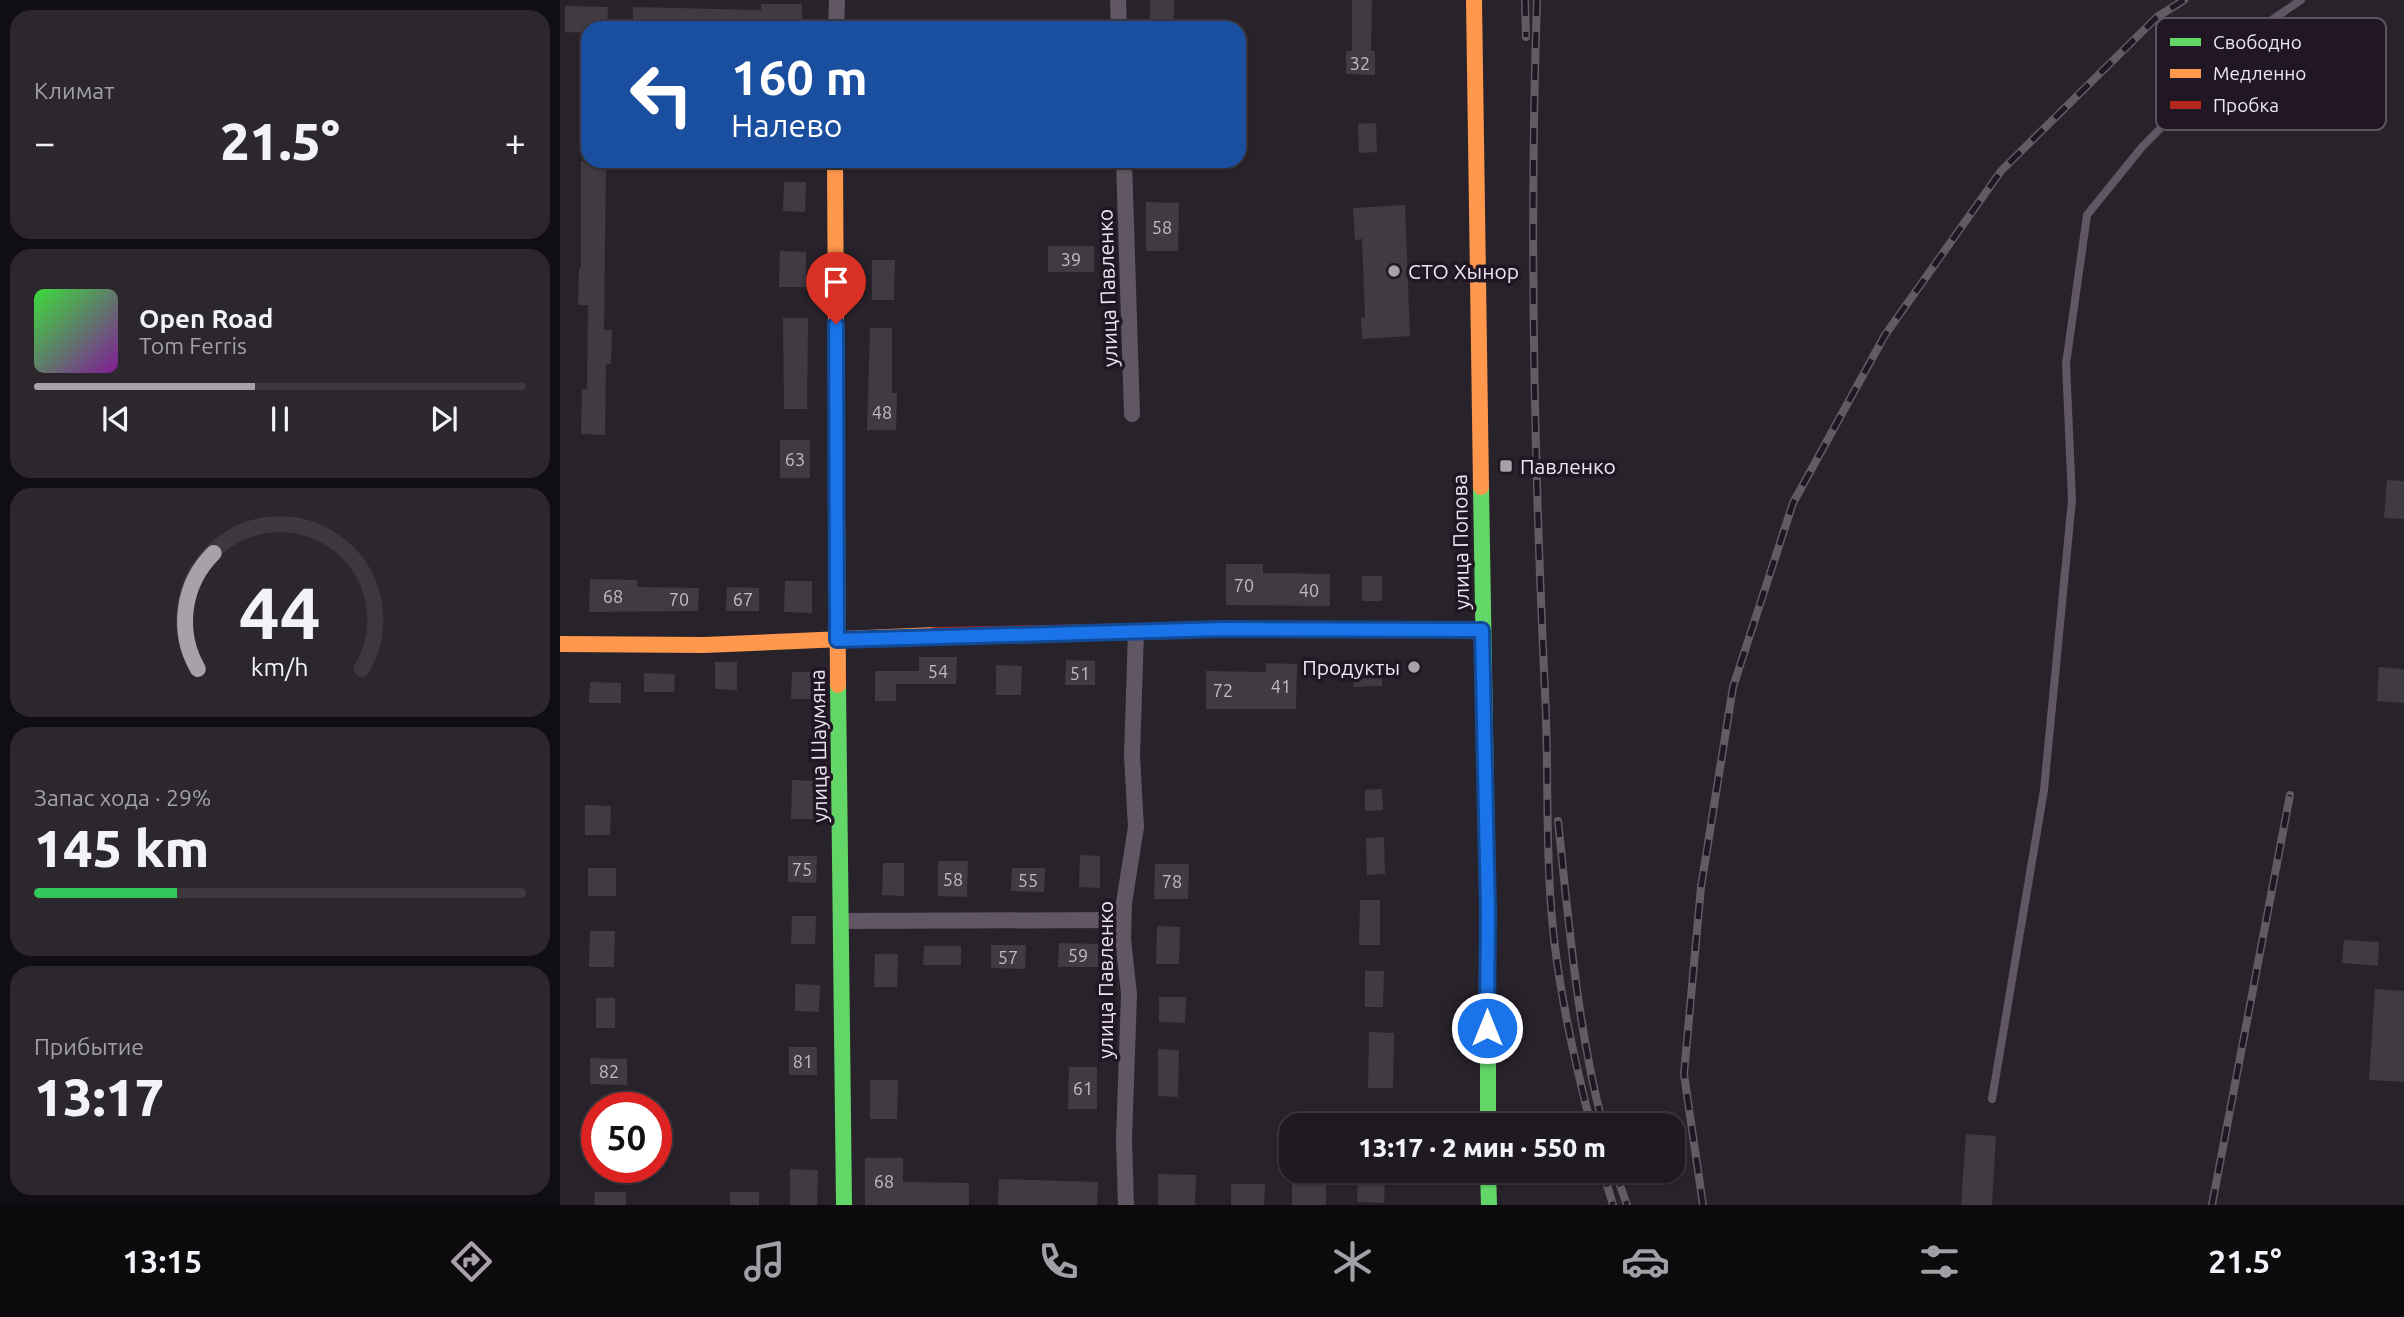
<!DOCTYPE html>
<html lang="ru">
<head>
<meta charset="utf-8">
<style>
  body { margin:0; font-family:Ubuntu,sans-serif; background:#2b272d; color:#f1f3f6; height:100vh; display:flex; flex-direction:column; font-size:26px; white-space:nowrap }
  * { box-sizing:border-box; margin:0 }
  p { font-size:23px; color:#a1a1a5 }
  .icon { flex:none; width:38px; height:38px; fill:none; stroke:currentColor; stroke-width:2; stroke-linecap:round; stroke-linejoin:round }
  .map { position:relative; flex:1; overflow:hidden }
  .sheet { display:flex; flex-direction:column; gap:10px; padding:10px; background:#100e12; width:560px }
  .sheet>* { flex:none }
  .guide { position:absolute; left:21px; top:21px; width:665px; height:147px; border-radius:21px; box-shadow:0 2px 5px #0004,0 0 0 2px #3c383e; background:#1a4fa0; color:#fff; overflow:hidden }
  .speed { position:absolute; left:21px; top:1092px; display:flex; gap:14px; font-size:35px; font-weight:700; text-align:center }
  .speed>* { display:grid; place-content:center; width:91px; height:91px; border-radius:50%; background:#1e1a20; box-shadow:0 2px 5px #0004,0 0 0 2px #3c383e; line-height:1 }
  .speed .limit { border:10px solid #d22; background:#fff; color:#111 }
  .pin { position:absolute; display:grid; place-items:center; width:60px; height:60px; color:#fff; margin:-72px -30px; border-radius:50% 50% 50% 0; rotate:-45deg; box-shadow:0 0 7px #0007 }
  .pin .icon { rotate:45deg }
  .me { position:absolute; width:77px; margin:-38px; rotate:0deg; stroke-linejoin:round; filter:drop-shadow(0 0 5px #0008) }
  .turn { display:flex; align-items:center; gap:24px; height:147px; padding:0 35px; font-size:32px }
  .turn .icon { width:91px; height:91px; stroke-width:2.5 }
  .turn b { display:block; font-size:49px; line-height:60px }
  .big { font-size:52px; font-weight:800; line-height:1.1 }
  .sheet .widget { flex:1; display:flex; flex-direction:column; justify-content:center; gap:10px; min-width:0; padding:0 24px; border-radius:21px; background:#2b272d }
  .sheet .dial { align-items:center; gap:0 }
  .dial svg { height:182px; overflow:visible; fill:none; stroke:#3c383e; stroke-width:7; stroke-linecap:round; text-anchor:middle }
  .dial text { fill:#f1f3f6; stroke:none }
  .song { display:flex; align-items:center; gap:21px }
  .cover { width:84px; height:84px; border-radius:10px; background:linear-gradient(135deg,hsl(120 70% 55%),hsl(290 70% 35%)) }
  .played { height:7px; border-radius:4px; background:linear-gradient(90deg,#a8a1aa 45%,#3c383e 45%) }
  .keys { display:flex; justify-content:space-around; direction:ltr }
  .heat { display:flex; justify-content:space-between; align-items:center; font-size:38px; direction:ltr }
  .charge { height:10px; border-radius:5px; background:linear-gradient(90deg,#34c759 29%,#3c383e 0) }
  .trip { position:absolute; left:719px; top:1113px; width:406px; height:70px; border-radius:21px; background:#1e1a20; box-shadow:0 2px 5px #0004,0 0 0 2px #3c383e; font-weight:800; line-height:70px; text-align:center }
  .tabs { display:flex; height:112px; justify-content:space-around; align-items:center; background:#0c0a0d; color:#a1a1a5 }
  .tabs .icon { width:49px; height:49px }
  .tabs .current { color:#a8a1aa }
  .tabs b { font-size:32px; color:#f1f3f6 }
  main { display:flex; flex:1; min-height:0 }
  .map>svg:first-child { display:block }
</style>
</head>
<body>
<main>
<section class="sheet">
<div class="widget"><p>Климат</p>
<div class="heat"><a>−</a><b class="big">21.5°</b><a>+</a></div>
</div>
<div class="widget">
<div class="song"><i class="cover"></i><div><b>Open Road</b><p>Tom Ferris</p></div></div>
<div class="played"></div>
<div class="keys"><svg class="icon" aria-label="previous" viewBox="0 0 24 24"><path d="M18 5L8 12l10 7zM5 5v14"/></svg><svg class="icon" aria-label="pause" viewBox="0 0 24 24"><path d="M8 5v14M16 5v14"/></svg><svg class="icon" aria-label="next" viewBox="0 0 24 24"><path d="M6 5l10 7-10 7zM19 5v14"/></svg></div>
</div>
<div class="widget dial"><svg viewBox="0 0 100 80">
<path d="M14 69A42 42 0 1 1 86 69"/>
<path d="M14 69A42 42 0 0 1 21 18" stroke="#a8a1aa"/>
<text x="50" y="56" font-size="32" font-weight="700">44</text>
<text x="50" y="72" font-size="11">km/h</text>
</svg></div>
<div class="widget"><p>Запас хода · 29%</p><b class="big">145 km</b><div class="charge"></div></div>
<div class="widget"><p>Прибытие</p><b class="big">13:17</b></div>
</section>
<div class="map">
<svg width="1844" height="1205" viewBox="0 0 1844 1205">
  <rect width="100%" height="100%" fill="#28222a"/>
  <g fill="#403b42">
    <rect x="590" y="0" width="24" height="28"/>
    <path d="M 792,0 L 812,0 L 811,51 L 815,51 L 815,75 L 786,74 L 786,51 L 792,51 Z"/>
    <path d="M 201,4 L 242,4 L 242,28 L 73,27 L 73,7 L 201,10 Z"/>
    <path d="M 5,6 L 48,7 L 47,28 L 28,28 L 28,33 L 5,32 Z"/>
    <path d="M 816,123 L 817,152 L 799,153 L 798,124 Z"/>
    <path d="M 21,161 L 46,161 L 44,330 L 52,330 L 51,364 L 46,364 L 45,435 L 21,434 L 22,389 L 27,389 L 28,305 L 18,305 L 19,268 L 21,268 Z"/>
    <path d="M 224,182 L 246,182 L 245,212 L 223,211 Z"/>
    <path d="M 586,202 L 619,203 L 618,251 L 586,251 Z"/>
    <path d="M 845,205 L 850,336 L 802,339 L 801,318 L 805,317 L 802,239 L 795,240 L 793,208 Z"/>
    <rect x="488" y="246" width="46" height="26"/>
    <path d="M 220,251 L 246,252 L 246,287 L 219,287 Z"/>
    <path d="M 312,260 L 335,260 L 334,300 L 312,300 Z"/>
    <path d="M 223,318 L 248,318 L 247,409 L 224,409 Z"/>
    <path d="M 310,328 L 332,328 L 332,393 L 337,393 L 336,430 L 307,430 Z"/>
    <rect x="220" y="440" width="30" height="38"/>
    <path d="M 1827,480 L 1844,481 L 1844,519 L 1824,518 Z"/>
    <path d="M 666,564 L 703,564 L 703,573 L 770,574 L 770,606 L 666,605 Z"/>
    <rect x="802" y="576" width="20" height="25"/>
    <path d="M 30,579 L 77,580 L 77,587 L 139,588 L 138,611 L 29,612 Z"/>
    <path d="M 225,581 L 252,581 L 252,613 L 224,612 Z"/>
    <path d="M 167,587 L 199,588 L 199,611 L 166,611 Z"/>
    <path d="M 359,657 L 397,657 L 396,684 L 336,684 L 336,701 L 315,701 L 315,671 L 359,671 Z"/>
    <path d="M 506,660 L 535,661 L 535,685 L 505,685 Z"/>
    <path d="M 822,661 L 822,686 L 793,687 L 793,662 Z"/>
    <path d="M 155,662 L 177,662 L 177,690 L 155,689 Z"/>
    <path d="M 706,663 L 737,664 L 736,709 L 646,709 L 646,671 L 706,672 Z"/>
    <path d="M 436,665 L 462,666 L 461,695 L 436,695 Z"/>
    <path d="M 1819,667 L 1844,669 L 1844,703 L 1817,701 Z"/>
    <path d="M 232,672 L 252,672 L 252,699 L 231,699 Z"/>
    <path d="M 84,673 L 115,674 L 114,692 L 84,692 Z"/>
    <path d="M 30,682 L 61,683 L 61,703 L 29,703 Z"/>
    <path d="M 232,780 L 258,781 L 257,819 L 231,819 Z"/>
    <path d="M 822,789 L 823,810 L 805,811 L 805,790 Z"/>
    <path d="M 25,805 L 51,806 L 50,835 L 25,835 Z"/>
    <path d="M 824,837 L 825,874 L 807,875 L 806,838 Z"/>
    <path d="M 520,855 L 540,856 L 540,888 L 519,887 Z"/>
    <path d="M 228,856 L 257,856 L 256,883 L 228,882 Z"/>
    <path d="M 378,861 L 408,861 L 407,897 L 378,896 Z"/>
    <path d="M 323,863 L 344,863 L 344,896 L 322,895 Z"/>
    <path d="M 595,864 L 629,864 L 628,899 L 594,899 Z"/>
    <rect x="28" y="868" width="28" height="28"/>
    <path d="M 452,868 L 485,868 L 484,892 L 451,891 Z"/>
    <path d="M 800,900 L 820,900 L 820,945 L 799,945 Z"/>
    <path d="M 232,916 L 256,916 L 255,944 L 231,944 Z"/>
    <path d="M 597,926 L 620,927 L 619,964 L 596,964 Z"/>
    <path d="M 30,931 L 55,931 L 54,967 L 29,967 Z"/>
    <path d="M 1784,940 L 1819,942 L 1818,966 L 1782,963 Z"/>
    <path d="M 499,943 L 538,944 L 538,967 L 498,967 Z"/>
    <path d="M 431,945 L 466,945 L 465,969 L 431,968 Z"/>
    <path d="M 364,946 L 401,946 L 401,965 L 363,965 Z"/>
    <path d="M 315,954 L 338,954 L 337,987 L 314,987 Z"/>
    <path d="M 805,971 L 824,971 L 823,1007 L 805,1007 Z"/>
    <path d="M 235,984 L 260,985 L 259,1012 L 235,1011 Z"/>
    <path d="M 1815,989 L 1844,991 L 1844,1082 L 1809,1080 Z"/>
    <path d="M 599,997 L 626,997 L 625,1023 L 599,1022 Z"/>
    <rect x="36" y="998" width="19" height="30"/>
    <path d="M 809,1032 L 834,1033 L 833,1088 L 808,1088 Z"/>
    <rect x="229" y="1047" width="28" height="28"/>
    <path d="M 598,1049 L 619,1050 L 618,1097 L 598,1096 Z"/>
    <path d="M 30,1058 L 67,1059 L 67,1085 L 30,1084 Z"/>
    <path d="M 509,1067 L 537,1067 L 537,1109 L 508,1109 Z"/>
    <path d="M 310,1080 L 338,1080 L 337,1119 L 310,1119 Z"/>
    <path d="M 1406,1134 L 1436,1136 L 1432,1205 L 1401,1205 Z"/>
    <path d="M 305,1158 L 343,1158 L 343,1182 L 409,1183 L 409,1205 L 305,1205 Z"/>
    <path d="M 230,1169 L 258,1170 L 257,1205 L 230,1205 Z"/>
    <path d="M 798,1171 L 825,1171 L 824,1203 L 797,1202 Z"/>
    <path d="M 598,1174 L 636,1175 L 635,1205 L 598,1205 Z"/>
    <path d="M 439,1179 L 538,1182 L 537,1205 L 438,1205 Z"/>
    <path d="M 671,1184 L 705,1184 L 704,1205 L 671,1205 Z"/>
    <rect x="732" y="1184" width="34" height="21"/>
    <path d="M 35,1192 L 66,1192 L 66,1205 L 34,1205 Z"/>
    <rect x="170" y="1192" width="29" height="13"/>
  </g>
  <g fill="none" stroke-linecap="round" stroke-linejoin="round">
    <path stroke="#615764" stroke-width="8" d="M 1432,1099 L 1484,790 L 1512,500 L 1506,364 L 1527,215 L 1582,147 L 1700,28 L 1741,0"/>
    <g stroke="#615764" stroke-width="16">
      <path d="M 558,0 L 559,28"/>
      <path d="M 276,28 L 277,0"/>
      <path d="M 564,161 L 572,414"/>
      <path d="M 281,921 L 563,920"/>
      <path d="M 566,1205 L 564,1140 L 569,994 L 563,939 L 564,903 L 576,827 L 572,756 L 576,631"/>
    </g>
    <g stroke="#63d668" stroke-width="16">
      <path d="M 921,487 L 928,911 L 928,1125"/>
      <path d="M 686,629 L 922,630"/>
      <path d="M 278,685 L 284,1205"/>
      <path d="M 928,1171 L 929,1205"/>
    </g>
    <g stroke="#ff974d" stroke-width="16">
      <path d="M 914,0 L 921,487"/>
      <path d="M 275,161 L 278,685"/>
      <path d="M 0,644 L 144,645 L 375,635"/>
    </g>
    <path stroke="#b3261e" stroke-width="16" d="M 375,635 L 686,629"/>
    <g stroke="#625b64" stroke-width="8">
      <g id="rail">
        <path d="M 965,0 L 966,37"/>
        <path d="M 977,0 C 969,231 974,462 985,692 C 989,767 985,844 992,919 C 998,988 1014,1058 1031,1125"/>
        <path d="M 998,821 C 1009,923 1017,1026 1043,1125"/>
        <path d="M 1043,1171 L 1053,1205"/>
        <path d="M 1055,1171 L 1067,1205"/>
        <path d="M 1143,1205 L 1124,1074 L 1141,887 L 1173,687 L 1233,503 L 1325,335 L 1441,171 L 1597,17 L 1624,0"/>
        <path d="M 1652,1205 L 1730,795"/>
      </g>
    </g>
    <use href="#rail" stroke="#201624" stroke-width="5" stroke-dasharray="16" stroke-linecap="butt"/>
  </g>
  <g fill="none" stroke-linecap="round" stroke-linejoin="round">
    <g stroke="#114b97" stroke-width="18">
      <path id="route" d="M 276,324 L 277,640 L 662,629 L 922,630 L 928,911 L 927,1028"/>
    </g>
    <use href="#route" stroke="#1a73e8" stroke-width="12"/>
  </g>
  <g fill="#a8a1aa" stroke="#201624" stroke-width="2.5">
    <circle cx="834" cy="271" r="7"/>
    <rect x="939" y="459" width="14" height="14" rx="3.5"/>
    <circle cx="854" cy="667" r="7"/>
  </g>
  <g text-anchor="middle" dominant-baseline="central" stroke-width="7" stroke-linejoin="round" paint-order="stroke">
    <g font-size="18" fill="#c2bac4">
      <text x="800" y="63">32</text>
      <text x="602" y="227">58</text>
      <text x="511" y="259">39</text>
      <text x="322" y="412">48</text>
      <text x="235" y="459">63</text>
      <text x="684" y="585">70</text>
      <text x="749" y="590">40</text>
      <text x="53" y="596">68</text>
      <text x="119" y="599">70</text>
      <text x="183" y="599">67</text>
      <text x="378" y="671">54</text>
      <text x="520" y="673">51</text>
      <text x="721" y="686">41</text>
      <text x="663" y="690">72</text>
      <text x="242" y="869">75</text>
      <text x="393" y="879">58</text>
      <text x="468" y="880">55</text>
      <text x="612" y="881">78</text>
      <text x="518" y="955">59</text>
      <text x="448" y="957">57</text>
      <text x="243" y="1061">81</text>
      <text x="49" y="1071">82</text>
      <text x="523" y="1088">61</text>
      <text x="324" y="1181">68</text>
    </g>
    <g font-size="21" fill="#ede5ef" stroke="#201624" text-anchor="start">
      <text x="848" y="271">СТО Хынор</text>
      <text x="960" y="466">Павленко</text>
      <text x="840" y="667" text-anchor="end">Продукты</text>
    </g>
    <g font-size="21" fill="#ede5ef" stroke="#201624">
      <text transform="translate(547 288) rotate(-92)">улица Павленко</text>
      <text transform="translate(900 542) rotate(-91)">улица Попова</text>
      <text transform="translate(258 746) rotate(-91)">улица Шаумяна</text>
      <text transform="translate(545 980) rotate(-90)">улица Павленко</text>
    </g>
  </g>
  <rect x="1596" y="18" width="230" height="112" rx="10" fill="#201624" stroke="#5e5461" stroke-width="2"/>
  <rect x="1610" y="38" width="31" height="8" fill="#63d668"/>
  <rect x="1610" y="69" width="31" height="9" fill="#ff974d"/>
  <rect x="1610" y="101" width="31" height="8" fill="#b3261e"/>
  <g font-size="19" fill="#ede5ef">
    <text x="1653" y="49">Свободно</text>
    <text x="1653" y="80">Медленно</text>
    <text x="1653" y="112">Пробка</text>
  </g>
</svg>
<div class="speed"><div class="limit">50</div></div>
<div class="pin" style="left:276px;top:324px;background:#d93025"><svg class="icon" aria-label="arrive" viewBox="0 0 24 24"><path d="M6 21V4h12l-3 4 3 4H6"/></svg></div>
<svg class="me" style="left:927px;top:1028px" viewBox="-20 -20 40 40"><circle r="17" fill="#1a73e8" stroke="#fff" stroke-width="3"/><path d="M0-11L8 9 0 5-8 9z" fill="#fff"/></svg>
<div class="trip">13:17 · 2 мин · 550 m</div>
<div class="guide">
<div class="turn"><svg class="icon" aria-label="left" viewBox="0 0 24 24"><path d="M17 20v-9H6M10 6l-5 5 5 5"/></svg><div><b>160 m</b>Налево</div></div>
</div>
</div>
</main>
<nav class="tabs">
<b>13:15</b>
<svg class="icon current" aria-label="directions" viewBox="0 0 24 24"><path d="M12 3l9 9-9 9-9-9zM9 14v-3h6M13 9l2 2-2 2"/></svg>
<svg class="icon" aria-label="music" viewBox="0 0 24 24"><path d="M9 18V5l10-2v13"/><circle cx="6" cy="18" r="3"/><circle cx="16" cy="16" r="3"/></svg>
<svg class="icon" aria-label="phone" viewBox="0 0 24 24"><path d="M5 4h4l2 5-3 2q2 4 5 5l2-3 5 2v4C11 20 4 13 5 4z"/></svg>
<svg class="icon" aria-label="climate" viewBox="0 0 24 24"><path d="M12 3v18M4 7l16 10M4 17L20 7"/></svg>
<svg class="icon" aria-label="car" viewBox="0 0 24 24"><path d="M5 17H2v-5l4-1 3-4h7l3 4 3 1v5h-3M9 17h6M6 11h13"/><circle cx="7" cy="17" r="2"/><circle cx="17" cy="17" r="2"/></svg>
<svg class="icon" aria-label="filters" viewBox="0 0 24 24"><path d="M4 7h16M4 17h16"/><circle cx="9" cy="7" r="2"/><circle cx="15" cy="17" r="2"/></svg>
<b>21.5°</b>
</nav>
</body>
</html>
